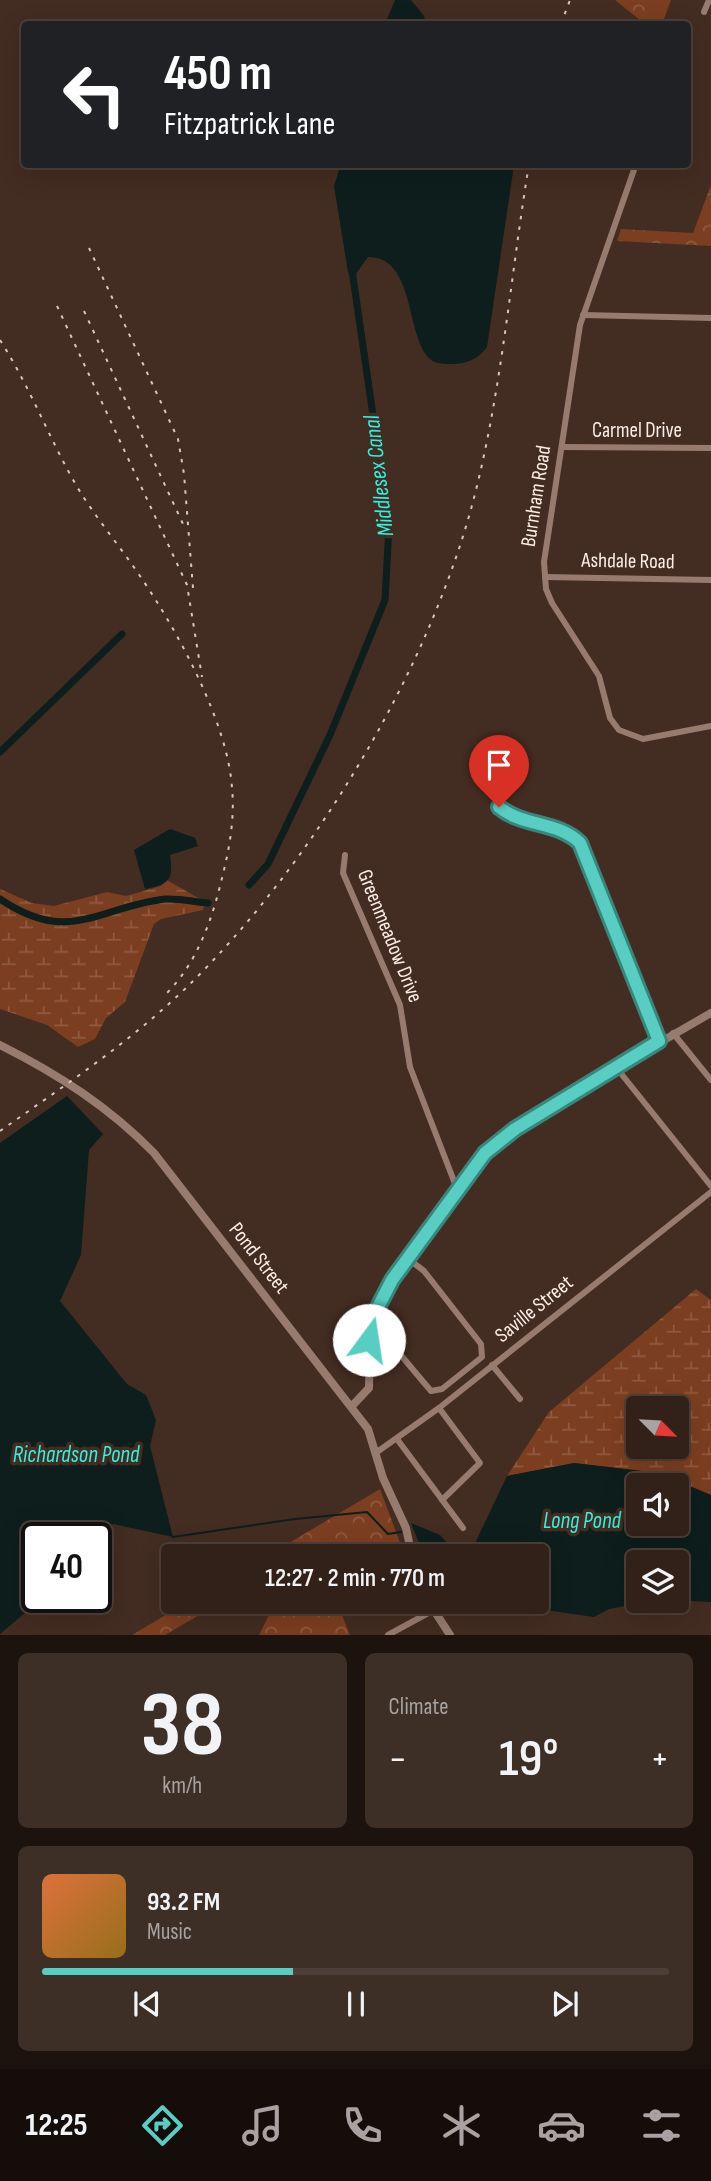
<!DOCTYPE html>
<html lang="en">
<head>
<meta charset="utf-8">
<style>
  body { margin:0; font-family:"Sofia Sans Condensed",sans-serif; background:#3d2e26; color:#f1f3f6; height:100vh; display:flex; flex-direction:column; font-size:26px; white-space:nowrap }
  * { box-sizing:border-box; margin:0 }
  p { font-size:23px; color:#a8a3a2 }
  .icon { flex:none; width:38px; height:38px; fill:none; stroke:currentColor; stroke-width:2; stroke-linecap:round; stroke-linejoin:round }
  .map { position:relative; height:1635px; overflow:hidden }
  .side { display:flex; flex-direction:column; gap:18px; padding:18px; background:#1c120e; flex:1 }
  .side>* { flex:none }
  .guide { position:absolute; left:21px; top:21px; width:670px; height:147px; border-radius:7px; box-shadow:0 7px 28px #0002,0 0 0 2px #4d3e38; background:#202124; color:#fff; overflow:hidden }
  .needle { width:46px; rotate:114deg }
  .tools { position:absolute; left:626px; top:1396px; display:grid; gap:14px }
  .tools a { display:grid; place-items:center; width:63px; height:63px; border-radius:7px; background:#322119; box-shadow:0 7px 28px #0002,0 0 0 2px #4d3e38; font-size:35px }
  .speed { position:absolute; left:21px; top:1522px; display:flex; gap:14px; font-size:35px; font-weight:700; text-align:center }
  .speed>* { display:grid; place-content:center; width:91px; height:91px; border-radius:50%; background:#322119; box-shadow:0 7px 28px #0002,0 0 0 2px #4d3e38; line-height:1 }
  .speed .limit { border:4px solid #111; border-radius:10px; background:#fff; color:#111 }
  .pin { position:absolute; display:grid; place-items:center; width:60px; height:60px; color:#fff; margin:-72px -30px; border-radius:50% 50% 50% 0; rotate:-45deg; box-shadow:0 0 7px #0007 }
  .pin .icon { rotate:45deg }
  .me { position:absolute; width:77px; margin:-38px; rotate:14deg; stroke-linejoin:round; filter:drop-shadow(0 0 5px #0008) }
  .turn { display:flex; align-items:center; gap:24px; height:147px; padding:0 28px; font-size:32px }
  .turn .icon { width:91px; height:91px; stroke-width:2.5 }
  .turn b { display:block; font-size:49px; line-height:60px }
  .big { font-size:52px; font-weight:600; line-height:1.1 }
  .side .widget { flex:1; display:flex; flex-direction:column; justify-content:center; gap:10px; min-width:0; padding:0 24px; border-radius:10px; background:#3d2e26 }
  .side .dial { align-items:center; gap:0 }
  .dial b { font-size:91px; line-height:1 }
  .song { display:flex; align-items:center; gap:21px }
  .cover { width:84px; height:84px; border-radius:10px; background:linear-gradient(135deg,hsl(20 70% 55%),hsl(40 70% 35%)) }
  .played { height:7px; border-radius:4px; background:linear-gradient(90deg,#57cec1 40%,#4d3e38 40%) }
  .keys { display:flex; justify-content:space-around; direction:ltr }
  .heat { display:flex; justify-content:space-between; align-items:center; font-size:38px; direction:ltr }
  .side .tiles { flex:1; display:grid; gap:18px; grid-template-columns:1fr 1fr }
  .widget:last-child { grid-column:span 2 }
  .trip { position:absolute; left:161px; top:1544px; width:388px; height:70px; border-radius:7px; background:#322119; box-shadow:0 7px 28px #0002,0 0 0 2px #4d3e38; font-weight:600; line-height:70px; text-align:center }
  .dock { display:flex; height:112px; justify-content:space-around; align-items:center; background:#140d0a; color:#a8a3a2 }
  .dock .icon { width:49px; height:49px }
  .dock .selected { color:#57cec1 }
  .dock b { font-size:32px; color:#f1f3f6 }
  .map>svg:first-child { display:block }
</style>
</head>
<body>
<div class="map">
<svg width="711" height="1635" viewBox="0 0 711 1635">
  <defs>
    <pattern id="wetland-marsh" width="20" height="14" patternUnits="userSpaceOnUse" patternTransform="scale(1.75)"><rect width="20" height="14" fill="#7c3e20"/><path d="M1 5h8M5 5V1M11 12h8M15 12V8" fill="none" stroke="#905a40"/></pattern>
    <pattern id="park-crowns" width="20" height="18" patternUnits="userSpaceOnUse" patternTransform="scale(1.75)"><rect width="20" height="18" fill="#7c3e20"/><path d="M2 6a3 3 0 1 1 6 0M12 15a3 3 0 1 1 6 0" fill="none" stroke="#905a40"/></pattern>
  </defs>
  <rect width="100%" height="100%" fill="#432c21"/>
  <g fill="url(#wetland-marsh)" fill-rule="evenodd">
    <path d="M 167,880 L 205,902 L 203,910 L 161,919 L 154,924 L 125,1002 L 106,1018 L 95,1039 L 78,1047 L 47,1025 L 0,1009 L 0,889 L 32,903 L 54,906 L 107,892 L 126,896 L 161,886 Z"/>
    <path d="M 696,1289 L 711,1300 L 711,1495 L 659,1473 L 574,1463 L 507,1476 L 549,1412 ZM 639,1409 L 677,1409 L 677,1447 L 639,1447 Z"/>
  </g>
  <g fill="url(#park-crowns)">
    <path d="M 615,0 L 671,0 L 662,24 L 645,24 Z"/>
    <path d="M 711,185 L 711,246 L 617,241 L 621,229 L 693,233 Z"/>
    <path d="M 380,1489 L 405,1556 L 267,1556 Z"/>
    <path d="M 189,1601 L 223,1601 L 165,1635 L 132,1635 Z"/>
    <path d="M 276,1601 L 357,1601 L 340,1610 L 350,1635 L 259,1635 Z"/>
  </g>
  <g fill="#0d1e1c" fill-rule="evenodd">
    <path d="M 395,0 L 411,0 L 424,16 L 426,24 L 385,24 Z"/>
    <path d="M 341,164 L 514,165 L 487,347 C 479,358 469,363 455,364 C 447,364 435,365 429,358 C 406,336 415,256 368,257 L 353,278 L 348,272 L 334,186 Z"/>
    <path d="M 170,829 L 195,838 L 198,846 L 170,855 C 173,878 172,884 145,889 L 134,850 Z"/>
    <path d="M 67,1096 L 103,1134 L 89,1150 L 81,1255 L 60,1301 L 127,1384 L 146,1395 L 156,1420 L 150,1446 L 173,1537 L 113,1524 L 96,1541 L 96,1538 L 37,1538 L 37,1598 L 43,1598 L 0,1634 L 0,1143 Z"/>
    <path d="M 574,1463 L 659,1473 L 711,1495 L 711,1602 L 691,1601 L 681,1605 L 652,1601 L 609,1609 L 594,1617 L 525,1607 L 473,1613 L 455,1608 L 450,1601 L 537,1601 L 537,1556 L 469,1556 L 507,1476 ZM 639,1486 L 677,1486 L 677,1524 L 639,1524 ZM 639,1563 L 677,1563 L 677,1601 L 639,1601 Z"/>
    <path d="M 411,1523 L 440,1535 L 459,1556 L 424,1556 Z"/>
  </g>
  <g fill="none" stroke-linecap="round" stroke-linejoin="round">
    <path stroke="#0d1e1c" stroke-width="2" d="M 173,1537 L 295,1519 L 367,1512 L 388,1534 L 401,1532"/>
    <g stroke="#0d1e1c" stroke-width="7">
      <path d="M 0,752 L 122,634"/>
      <path d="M 249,885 L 268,864 L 330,735 L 385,600 L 389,526 L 352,270"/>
      <path d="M 0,899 C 69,946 98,907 165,899 C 179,898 195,902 208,903"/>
    </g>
    <g stroke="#977b6f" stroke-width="6">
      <path d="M 704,12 L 709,0"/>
      <path d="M 636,164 L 580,325 L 544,562 L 546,589 L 552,603 L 599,676 L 610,718 L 619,730 L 643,739 L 711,726"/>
      <path d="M 583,315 L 711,318"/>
      <path d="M 562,447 L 711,448"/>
      <path d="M 545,577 L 711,580"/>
      <path d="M 481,749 C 494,857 552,797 586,851 L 659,1041"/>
      <path d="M 345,855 L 343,873 L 400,1005 L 410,1067 L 457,1189"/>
      <path d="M 673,1033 L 711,1080"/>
      <path d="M 615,1066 L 711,1186"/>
      <path d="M 372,1321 L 431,1391 L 442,1389 L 482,1357 L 481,1344 L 424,1271 L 407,1258"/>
      <path d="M 369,1351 L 378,1342 L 388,1343"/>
      <path d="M 492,1365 L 520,1399"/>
      <path d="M 439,1408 L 480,1463 L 442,1500"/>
      <path d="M 397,1439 L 463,1528"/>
      <path d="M 377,1452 L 439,1408 L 711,1192"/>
      <path d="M 388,1635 L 432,1611"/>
    </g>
    <g stroke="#977b6f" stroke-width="8">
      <path d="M 0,1045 C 58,1074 109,1107 154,1153 L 368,1429 L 383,1478 L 406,1528 L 412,1556"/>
      <path d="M 352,1406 L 369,1388 L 370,1335 L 380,1300 L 400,1268 L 486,1153 L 501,1138 L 562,1099 L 711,1013"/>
      <path d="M 428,1601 L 450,1635"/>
    </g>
    <g stroke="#d7c6bf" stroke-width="2" stroke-dasharray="3.5 7" stroke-linecap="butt">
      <path d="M 561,24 L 570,0"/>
      <path d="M 89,248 L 178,439 L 184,474 L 193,588"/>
      <path d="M 57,306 L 187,585 L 202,677"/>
      <path d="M 84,311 L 183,524"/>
      <path d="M 0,340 C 30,387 49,438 76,485 C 95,517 119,545 140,576 C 177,630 228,723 232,788 C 235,820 229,851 221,882 C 211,923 196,964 166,994"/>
      <path d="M 0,1131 C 64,1086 130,1042 187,987 C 314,863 431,667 475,494 C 502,387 511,274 529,164"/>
    </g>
  </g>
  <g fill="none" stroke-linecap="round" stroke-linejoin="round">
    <g stroke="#39867d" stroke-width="18">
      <path id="route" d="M 369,1340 L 375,1313 L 392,1280 L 485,1153 L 515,1129 L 659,1041 L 580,843 C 558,821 523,827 499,807"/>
    </g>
    <use href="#route" stroke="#57cec1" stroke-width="12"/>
  </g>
  <g text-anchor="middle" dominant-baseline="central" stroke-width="7" stroke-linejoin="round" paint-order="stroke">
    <g font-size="21" fill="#fcede6" stroke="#432c21">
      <text x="637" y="430">Carmel Drive</text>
      <text transform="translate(536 496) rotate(-81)">Burnham Road</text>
      <text transform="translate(628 561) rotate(1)">Ashdale Road</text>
      <text transform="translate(390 936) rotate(68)">Greenmeadow Drive</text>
      <text transform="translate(259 1258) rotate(52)">Pond Street</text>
      <text transform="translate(534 1309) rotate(-39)">Saville Street</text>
    </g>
    <g font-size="23" font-style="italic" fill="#30f2e1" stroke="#432c21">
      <text transform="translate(379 476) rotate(-97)">Middlesex Canal</text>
      <text x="76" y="1455">Richardson Pond</text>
      <text x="582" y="1521">Long Pond</text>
    </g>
  </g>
</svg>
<div class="tools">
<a><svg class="needle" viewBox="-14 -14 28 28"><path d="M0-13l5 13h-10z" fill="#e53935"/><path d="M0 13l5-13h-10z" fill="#a8a3a2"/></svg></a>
<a><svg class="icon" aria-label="sound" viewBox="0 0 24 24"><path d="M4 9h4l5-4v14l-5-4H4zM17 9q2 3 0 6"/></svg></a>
<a><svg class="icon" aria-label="layers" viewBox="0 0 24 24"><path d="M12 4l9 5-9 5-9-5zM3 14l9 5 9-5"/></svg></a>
</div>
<div class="speed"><div class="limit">40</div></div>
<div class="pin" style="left:499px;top:807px;background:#d93025"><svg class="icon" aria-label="arrive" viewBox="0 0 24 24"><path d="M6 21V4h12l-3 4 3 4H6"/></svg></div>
<svg class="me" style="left:369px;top:1340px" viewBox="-20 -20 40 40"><circle r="19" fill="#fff"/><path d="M0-13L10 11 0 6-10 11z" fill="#57cec1"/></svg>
<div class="trip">12:27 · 2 min · 770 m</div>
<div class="guide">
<div class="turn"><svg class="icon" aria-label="left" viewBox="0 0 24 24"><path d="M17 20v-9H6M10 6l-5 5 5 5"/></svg><div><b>450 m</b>Fitzpatrick Lane</div></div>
</div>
</div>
<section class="side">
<div class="tiles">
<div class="widget dial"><b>38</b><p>km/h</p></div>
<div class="widget"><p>Climate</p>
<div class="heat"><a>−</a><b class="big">19°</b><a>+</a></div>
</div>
<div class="widget">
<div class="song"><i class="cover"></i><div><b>93.2 FM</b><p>Music</p></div></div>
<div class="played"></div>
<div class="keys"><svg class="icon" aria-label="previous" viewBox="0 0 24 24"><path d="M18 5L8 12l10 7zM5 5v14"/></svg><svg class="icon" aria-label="pause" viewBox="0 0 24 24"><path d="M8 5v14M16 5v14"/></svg><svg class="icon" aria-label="next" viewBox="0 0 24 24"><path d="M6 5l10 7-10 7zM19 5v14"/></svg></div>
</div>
</div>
</section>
<nav class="dock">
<b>12:25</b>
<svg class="icon selected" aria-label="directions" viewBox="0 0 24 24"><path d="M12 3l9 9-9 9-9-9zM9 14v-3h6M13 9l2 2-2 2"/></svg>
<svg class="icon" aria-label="music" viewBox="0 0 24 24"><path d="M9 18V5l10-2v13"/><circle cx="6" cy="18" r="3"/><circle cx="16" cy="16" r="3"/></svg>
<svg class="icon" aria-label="phone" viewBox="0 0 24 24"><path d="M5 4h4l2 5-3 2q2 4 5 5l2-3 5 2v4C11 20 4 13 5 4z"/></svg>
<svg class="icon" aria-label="climate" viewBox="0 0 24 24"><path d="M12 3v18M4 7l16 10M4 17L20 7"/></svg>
<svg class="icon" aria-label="car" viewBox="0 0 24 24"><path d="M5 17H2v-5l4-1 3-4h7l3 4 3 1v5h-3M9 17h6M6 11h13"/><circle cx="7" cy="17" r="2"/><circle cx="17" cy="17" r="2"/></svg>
<svg class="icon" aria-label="filters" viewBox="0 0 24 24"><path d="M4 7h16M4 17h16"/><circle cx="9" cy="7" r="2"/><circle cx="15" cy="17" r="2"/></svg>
</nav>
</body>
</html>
